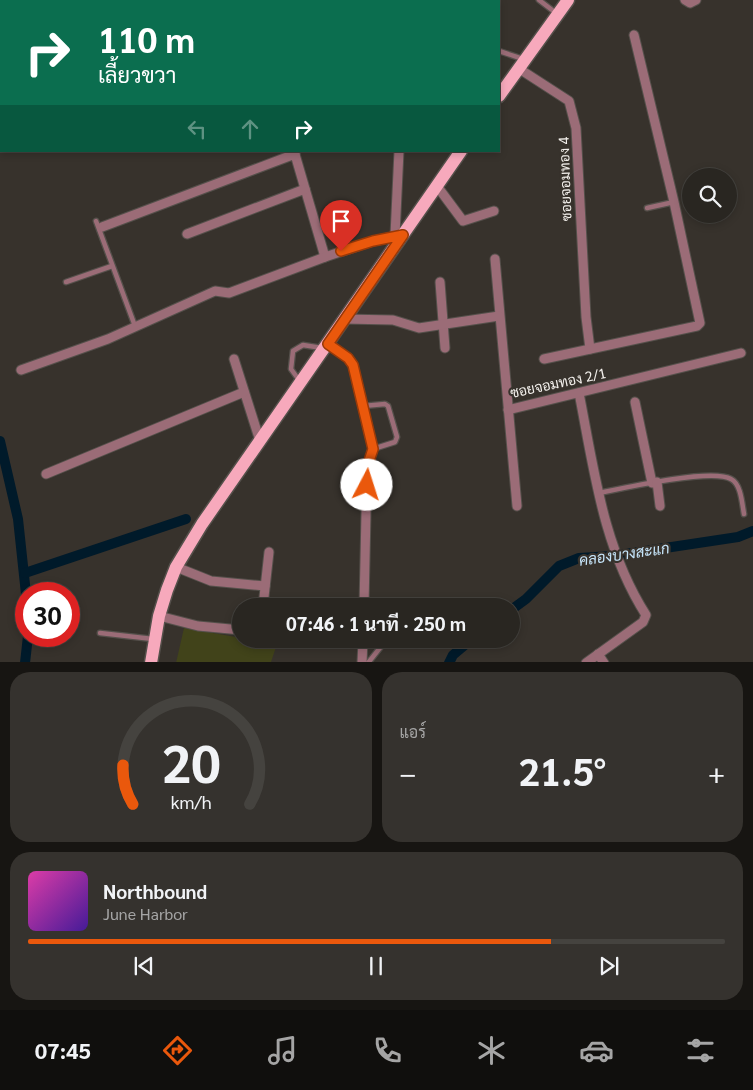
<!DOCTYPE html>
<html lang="th">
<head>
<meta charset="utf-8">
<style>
  body { margin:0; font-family:Georgia,Sarabun,serif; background:#35322e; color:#f1f3f6; height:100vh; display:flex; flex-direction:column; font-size:19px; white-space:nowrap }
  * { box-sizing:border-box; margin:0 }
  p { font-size:16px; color:#a5a5a5 }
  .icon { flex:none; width:28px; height:28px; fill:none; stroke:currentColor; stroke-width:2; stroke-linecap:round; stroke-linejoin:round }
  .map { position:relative; height:662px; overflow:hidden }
  .side { display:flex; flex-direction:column; gap:10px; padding:10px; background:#171512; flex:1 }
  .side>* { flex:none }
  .banner { position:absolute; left:0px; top:0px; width:500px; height:152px; box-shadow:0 2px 8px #0003,0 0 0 1px #45433f; background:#0b6e4f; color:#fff; overflow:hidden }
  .tools { position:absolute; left:682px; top:168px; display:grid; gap:10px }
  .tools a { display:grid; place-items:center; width:55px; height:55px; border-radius:50%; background:#292621; box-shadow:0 2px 8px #0003,0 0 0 1px #45433f; font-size:25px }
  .speed { position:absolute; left:15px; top:582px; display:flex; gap:10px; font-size:25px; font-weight:700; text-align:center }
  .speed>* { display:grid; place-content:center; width:65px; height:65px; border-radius:50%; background:#292621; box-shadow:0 2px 8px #0003,0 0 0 1px #45433f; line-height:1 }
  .speed .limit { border:8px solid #d22; background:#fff; color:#111 }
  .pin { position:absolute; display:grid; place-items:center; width:42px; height:42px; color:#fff; margin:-51px -21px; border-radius:50% 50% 50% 0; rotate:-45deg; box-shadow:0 0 5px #0007 }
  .pin .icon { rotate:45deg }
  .me { position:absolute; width:55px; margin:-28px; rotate:5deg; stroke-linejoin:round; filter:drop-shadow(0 0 4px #0008) }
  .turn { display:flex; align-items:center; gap:18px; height:105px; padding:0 15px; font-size:22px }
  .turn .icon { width:65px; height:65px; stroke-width:2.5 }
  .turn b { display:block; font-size:35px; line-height:42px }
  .lanes { display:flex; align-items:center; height:48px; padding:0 15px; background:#0003; justify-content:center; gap:25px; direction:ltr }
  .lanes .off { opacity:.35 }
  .big { font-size:38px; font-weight:700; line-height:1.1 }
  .side .card { flex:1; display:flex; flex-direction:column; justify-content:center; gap:8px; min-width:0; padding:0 18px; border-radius:20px; background:#35322e }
  .side .dial { align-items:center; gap:0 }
  .dial svg { height:130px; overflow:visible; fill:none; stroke:#45433f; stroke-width:7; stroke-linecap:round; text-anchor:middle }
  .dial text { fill:#f1f3f6; stroke:none }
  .song { display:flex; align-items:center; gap:15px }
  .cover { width:60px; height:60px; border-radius:8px; background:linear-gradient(135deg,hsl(320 70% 55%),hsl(260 70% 35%)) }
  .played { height:5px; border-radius:2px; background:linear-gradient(90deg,#ea580c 75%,#45433f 75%) }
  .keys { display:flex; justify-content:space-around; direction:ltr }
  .heat { display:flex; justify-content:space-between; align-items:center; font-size:28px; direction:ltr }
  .side .tiles { flex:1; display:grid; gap:10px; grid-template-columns:1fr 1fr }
  .card:last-child { grid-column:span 2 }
  .trip { position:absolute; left:232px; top:598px; width:288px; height:50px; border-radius:25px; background:#292621; box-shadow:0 2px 8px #0003,0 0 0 1px #45433f; font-weight:700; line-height:50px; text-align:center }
  .dock { display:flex; height:80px; justify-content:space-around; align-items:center; background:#100f0d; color:#a5a5a5 }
  .dock .icon { width:35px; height:35px }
  .dock .active { color:#ea580c }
  .dock b { font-size:22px; color:#f1f3f6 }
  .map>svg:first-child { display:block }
</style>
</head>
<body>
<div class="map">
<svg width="753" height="663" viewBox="0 0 753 663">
  <rect width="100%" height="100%" fill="#37322c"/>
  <path fill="#41431a" d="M 184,628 L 277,644 L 271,662 L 176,663 Z"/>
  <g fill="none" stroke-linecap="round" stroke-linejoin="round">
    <g stroke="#001a2a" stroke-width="10">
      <path d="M 0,441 L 18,519 L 26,594"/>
      <path d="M 25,573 L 186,519"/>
      <path d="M 511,610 L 526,599 L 559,566 L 579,558 L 612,556 L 738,537 L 753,531"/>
      <path d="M 25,663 L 28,636"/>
      <path d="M 449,663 L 453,655 L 472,639"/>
    </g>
    <g stroke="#55504b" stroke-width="7">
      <g id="lane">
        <path d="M 539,0 L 556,13"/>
        <path d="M 499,51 L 523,59"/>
        <path d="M 647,208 L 674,202"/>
        <path d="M 96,221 L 135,326"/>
        <path d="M 66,282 L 112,266"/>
        <path d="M 299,380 L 291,369 L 293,351 L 303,345 L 322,348"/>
        <path d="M 363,406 L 385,404 L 388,406 L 397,437 L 395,442 L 373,449"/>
        <path d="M 599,493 C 623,488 712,468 731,479 C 741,484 742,503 744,514"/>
        <path d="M 100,633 L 153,639"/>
        <path d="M 368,663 L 387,639"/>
      </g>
    </g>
    <g stroke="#55504b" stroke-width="11">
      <g id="street">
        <path d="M 248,0 L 249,1"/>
        <path d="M 685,0 L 690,3 L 696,0"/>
        <path d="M 317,1 L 320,0"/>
        <path d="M 0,57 L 1,61"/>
        <path d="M 518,68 L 569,101 L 576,128 L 586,317 L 590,349"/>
        <path d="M 0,125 L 1,124"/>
        <path d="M 294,151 L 325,257"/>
        <path d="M 437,186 L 463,221 L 494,211"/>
        <path d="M 102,227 L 295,154"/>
        <path d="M 187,234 L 305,189"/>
        <path d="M 395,235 L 399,151"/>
        <path d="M 495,259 L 517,506"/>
        <path d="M 440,282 L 445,348"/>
        <path d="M 344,319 L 393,320 L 419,328 L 499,316"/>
        <path d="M 328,344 L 348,358 L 353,365 L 373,449 L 367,467 L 364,606"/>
        <path d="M 234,359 L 260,441"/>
        <path d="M 544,359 L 697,326 L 700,323 L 674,202 L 634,35"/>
        <path d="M 21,370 L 108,339 L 215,291 L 229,293 L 325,257 L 373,241 L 403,235"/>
        <path d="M 579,393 C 594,469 603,548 646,615 L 643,622 L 586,663"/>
        <path d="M 635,402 L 652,483"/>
        <path d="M 508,410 L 741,353"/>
        <path d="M 46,474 L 244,392"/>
        <path d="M 657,482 L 660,506"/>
        <path d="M 176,567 L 211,581 L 265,586"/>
        <path d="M 263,606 L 269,552"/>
        <path d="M 159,616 L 198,626 L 241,630"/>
        <path d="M 598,654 L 604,663"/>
        <path d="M 362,663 L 363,639"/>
      </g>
    </g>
    <g stroke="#55504b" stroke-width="15">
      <g id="primary">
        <path d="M 499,96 L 568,0"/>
        <path d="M 151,663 L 159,616 L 167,590 L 176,567 L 202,524 L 461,151"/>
      </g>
    </g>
    <use href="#lane" stroke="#9b6c77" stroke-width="4.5"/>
    <use href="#street" stroke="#9b6c77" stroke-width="9"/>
    <use href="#primary" stroke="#f7a9bc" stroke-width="12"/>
  </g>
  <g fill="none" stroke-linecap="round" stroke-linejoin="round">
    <g stroke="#983908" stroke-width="12">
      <path id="route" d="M 341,251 L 373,241 L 403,235 L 328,344 L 348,358 L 353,365 L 373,449 L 367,467 L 367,485"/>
    </g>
    <use href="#route" stroke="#ea580c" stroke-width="9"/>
  </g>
  <g text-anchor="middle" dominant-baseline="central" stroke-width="4.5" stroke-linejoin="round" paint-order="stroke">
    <g font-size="14" fill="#f3f0ec" stroke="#37322c">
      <text transform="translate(564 179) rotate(-92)">ซอยจอมทอง 4</text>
      <text transform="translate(558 382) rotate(-12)">ซอยจอมทอง 2/1</text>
    </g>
    <g font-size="15" font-style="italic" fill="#c6e5fa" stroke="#37322c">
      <text transform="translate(624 553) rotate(-8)">คลองบางสะแก</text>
    </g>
  </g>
</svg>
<div class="tools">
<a><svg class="icon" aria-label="search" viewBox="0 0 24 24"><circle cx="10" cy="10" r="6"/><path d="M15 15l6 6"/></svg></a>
</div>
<div class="speed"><div class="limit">30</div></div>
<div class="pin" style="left:341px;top:251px;background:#d93025"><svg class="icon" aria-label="arrive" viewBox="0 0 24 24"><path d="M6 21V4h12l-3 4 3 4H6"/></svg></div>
<svg class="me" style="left:367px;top:485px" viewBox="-20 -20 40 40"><circle r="19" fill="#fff"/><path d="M0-13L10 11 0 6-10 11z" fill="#ea580c"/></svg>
<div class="trip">07:46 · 1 นาที · 250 m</div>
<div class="banner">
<div class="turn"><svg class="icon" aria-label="right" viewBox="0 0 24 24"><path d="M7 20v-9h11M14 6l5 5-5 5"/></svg><div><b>110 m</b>เลี้ยวขวา</div></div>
<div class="lanes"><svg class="icon off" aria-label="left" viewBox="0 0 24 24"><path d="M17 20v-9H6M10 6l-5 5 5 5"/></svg><svg class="icon off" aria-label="ahead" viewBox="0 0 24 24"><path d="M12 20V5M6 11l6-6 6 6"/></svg><svg class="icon" aria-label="right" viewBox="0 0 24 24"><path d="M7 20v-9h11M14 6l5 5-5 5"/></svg></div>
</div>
</div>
<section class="side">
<div class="tiles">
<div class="card dial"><svg viewBox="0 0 100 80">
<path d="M14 69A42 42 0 1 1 86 69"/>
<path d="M14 69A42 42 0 0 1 8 45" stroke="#ea580c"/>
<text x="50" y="56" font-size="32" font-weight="700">20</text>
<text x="50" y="72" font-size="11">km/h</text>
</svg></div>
<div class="card"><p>แอร์</p>
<div class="heat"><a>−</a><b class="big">21.5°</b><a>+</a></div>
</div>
<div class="card">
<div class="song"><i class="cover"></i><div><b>Northbound</b><p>June Harbor</p></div></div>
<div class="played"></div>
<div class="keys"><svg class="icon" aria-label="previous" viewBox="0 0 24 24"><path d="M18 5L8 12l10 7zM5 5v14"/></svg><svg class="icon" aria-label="pause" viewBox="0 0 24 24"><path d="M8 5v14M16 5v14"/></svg><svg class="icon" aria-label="next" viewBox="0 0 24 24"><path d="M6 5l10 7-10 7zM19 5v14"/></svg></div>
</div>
</div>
</section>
<nav class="dock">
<b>07:45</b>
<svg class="icon active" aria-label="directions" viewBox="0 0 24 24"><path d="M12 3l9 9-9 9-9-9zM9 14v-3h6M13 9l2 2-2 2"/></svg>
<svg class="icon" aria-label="music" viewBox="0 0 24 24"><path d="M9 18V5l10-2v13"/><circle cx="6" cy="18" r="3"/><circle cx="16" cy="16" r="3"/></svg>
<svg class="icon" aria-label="phone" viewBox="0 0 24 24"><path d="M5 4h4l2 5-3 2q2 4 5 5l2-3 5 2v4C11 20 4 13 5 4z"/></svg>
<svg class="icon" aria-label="climate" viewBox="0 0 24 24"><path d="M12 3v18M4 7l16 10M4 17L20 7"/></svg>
<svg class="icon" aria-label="car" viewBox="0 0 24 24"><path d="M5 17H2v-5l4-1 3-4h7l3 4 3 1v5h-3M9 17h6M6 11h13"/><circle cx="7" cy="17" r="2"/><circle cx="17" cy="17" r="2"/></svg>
<svg class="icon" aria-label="filters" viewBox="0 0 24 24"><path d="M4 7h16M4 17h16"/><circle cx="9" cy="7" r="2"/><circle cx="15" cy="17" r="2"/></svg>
</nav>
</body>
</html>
